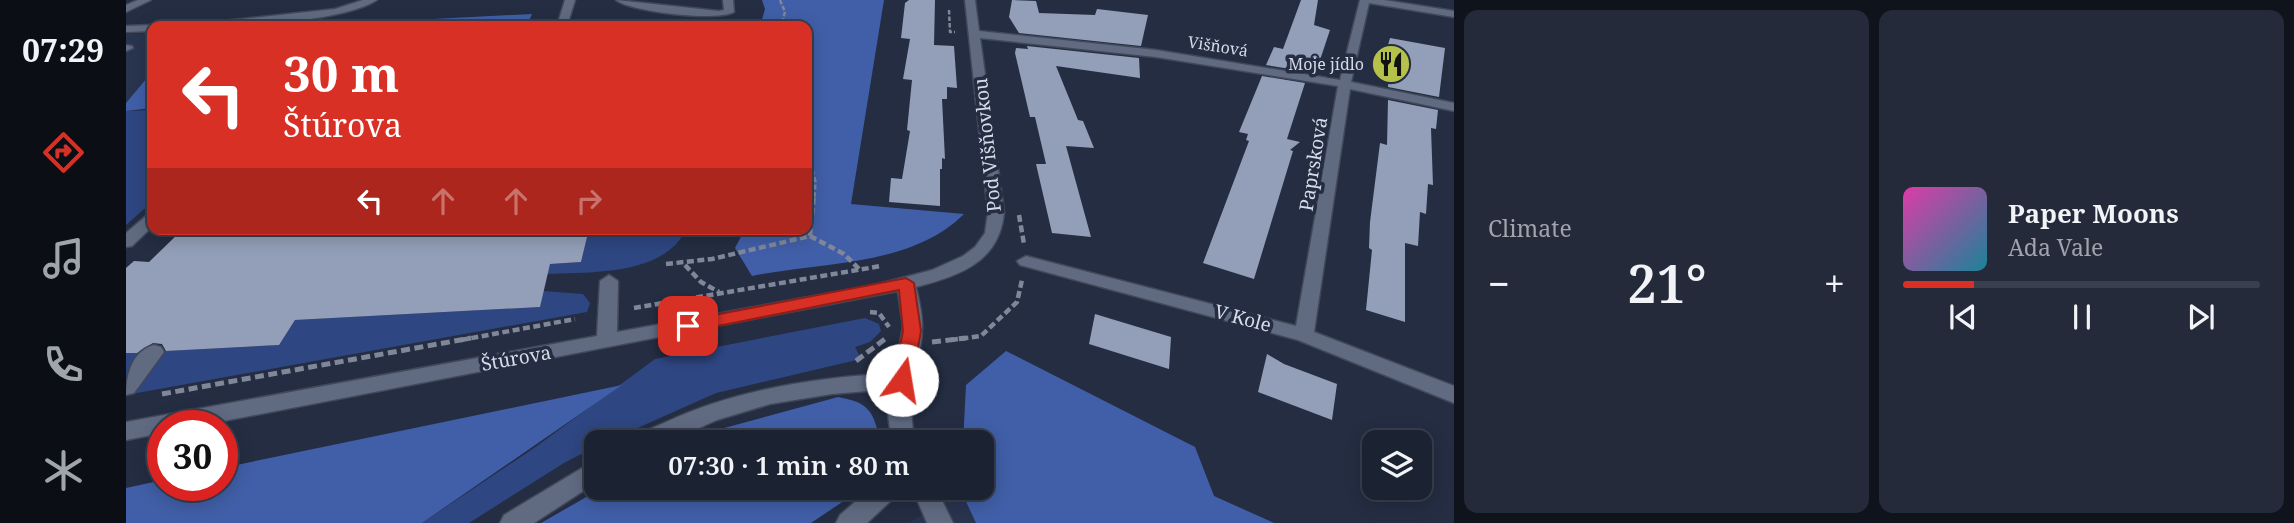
<!DOCTYPE html>
<html lang="en">
<head>
<meta charset="utf-8">
<style>
  body { margin:0; font-family:"Noto Serif",serif; background:#242a3a; color:#f1f3f6; height:100vh; display:flex; flex-direction:column; font-size:26px; white-space:nowrap }
  * { box-sizing:border-box; margin:0 }
  p { font-size:23px; color:#a0a4ac }
  .icon { flex:none; width:38px; height:38px; fill:none; stroke:currentColor; stroke-width:2; stroke-linecap:round; stroke-linejoin:round }
  .map { position:relative; flex:1; overflow:hidden }
  .sheet { display:flex; flex-direction:column; gap:10px; padding:10px; background:#0f131c; width:840px }
  .sheet>* { flex:none }
  .top-card { position:absolute; left:21px; top:21px; width:665px; height:214px; border-radius:14px; box-shadow:0 4px 18px #0003,0 0 0 2px #393f4d; background:#d93025; color:#fff; overflow:hidden }
  .controls { position:absolute; left:1236px; top:430px; display:grid; gap:14px }
  .controls a { display:grid; place-items:center; width:70px; height:70px; border-radius:14px; background:#1b2232; box-shadow:0 4px 18px #0003,0 0 0 2px #393f4d; font-size:35px }
  .speed { position:absolute; left:21px; top:410px; display:flex; gap:14px; font-size:35px; font-weight:700; text-align:center }
  .speed>* { display:grid; place-content:center; width:91px; height:91px; border-radius:50%; background:#1b2232; box-shadow:0 4px 18px #0003,0 0 0 2px #393f4d; line-height:1 }
  .speed .limit { border:10px solid #d22; background:#fff; color:#111 }
  .pin { position:absolute; display:grid; place-items:center; width:60px; height:60px; color:#fff; margin:-30px; border-radius:14px; box-shadow:0 4px 10px #0006 }
  .me { position:absolute; width:77px; margin:-38px; rotate:13deg; stroke-linejoin:round; filter:drop-shadow(0 0 5px #0008) }
  .turn { display:flex; align-items:center; gap:24px; height:147px; padding:0 21px; font-size:32px }
  .turn .icon { width:91px; height:91px; stroke-width:2.5 }
  .turn b { display:block; font-size:49px; line-height:60px }
  .lanes { display:flex; align-items:center; height:66px; padding:0 21px; background:#0003; justify-content:center; gap:35px; direction:ltr }
  .lanes .off { opacity:.35 }
  .big { font-size:52px; font-weight:600; line-height:1.1 }
  .sheet .widget { flex:1; display:flex; flex-direction:column; justify-content:center; gap:10px; min-width:0; padding:0 24px; border-radius:14px; background:#242a3a }
  .song { display:flex; align-items:center; gap:21px }
  .cover { width:84px; height:84px; border-radius:10px; background:linear-gradient(135deg,hsl(320 70% 55%),hsl(190 70% 35%)) }
  .played { height:7px; border-radius:4px; background:linear-gradient(90deg,#d93025 20%,#393f4d 20%) }
  .keys { display:flex; justify-content:space-around; direction:ltr }
  .heat { display:flex; justify-content:space-between; align-items:center; font-size:38px; direction:ltr }
  .sheet .tiles { flex:1; display:grid; gap:10px; grid-template-columns:repeat(2,1fr) }
  .trip { position:absolute; left:458px; top:430px; width:410px; height:70px; border-radius:14px; background:#1b2232; box-shadow:0 4px 18px #0003,0 0 0 2px #393f4d; font-weight:600; line-height:70px; text-align:center }
  main { display:flex; flex:1; min-height:0 }
  .menu { display:flex; flex-direction:column; width:126px; justify-content:space-around; align-items:center; background:#0b0e14; color:#a0a4ac }
  .menu .icon { width:49px; height:49px }
  .menu .active { color:#d93025 }
  .menu b { font-size:32px; color:#f1f3f6 }
  .map>svg:first-child { display:block }
</style>
</head>
<body>
<main>
<nav class="menu">
<b>07:29</b>
<svg class="icon active" aria-label="directions" viewBox="0 0 24 24"><path d="M12 3l9 9-9 9-9-9zM9 14v-3h6M13 9l2 2-2 2"/></svg>
<svg class="icon" aria-label="music" viewBox="0 0 24 24"><path d="M9 18V5l10-2v13"/><circle cx="6" cy="18" r="3"/><circle cx="16" cy="16" r="3"/></svg>
<svg class="icon" aria-label="phone" viewBox="0 0 24 24"><path d="M5 4h4l2 5-3 2q2 4 5 5l2-3 5 2v4C11 20 4 13 5 4z"/></svg>
<svg class="icon" aria-label="climate" viewBox="0 0 24 24"><path d="M12 3v18M4 7l16 10M4 17L20 7"/></svg>
</nav>
<div class="map">
<svg width="1328" height="523" viewBox="0 0 1328 523">
  <rect width="100%" height="100%" fill="#242d42"/>
  <g fill="#29344f">
    <path d="M 26,33 L 26,72 L 0,103 L 0,34 Z"/>
    <path d="M 835,491 L 850,523 L 783,523 Z"/>
  </g>
  <g fill="#2e4682">
    <path d="M 26,110 L 26,202 L 0,225 L 0,111 Z"/>
    <path d="M 463,229 L 560,229 C 539,276 464,272 421,274 L 424,264 L 455,262 Z"/>
    <path d="M 417,291 L 457,294 L 464,303 L 461,312 L 0,395 L 0,353 L 152,345 L 169,320 L 414,307 Z"/>
    <path d="M 739,318 L 753,324 L 755,331 L 744,342 L 729,347 L 735,359 L 590,393 L 478,443 L 471,443 L 471,446 L 438,463 L 343,523 L 296,523 L 411,446 L 529,359 Z"/>
  </g>
  <g fill="#415fa8">
    <path d="M 636,0 L 758,0 L 725,204 L 838,214 C 785,267 694,262 626,276 L 609,248 L 619,229 L 681,229 L 681,26 L 634,26 L 639,9 Z"/>
    <path d="M 406,14 L 401,26 L 170,26 Z"/>
    <path d="M 26,72 L 26,108 L 0,111 L 0,103 Z"/>
    <path d="M 880,351 L 1069,447 L 1088,496 L 1148,523 L 850,523 L 835,491 L 856,488 L 856,443 L 837,443 L 840,385 Z"/>
    <path d="M 496,385 L 296,523 L 0,523 L 0,488 L 37,480 L 37,485 L 96,485 L 96,468 Z"/>
    <path d="M 712,397 C 745,403 747,412 755,443 L 564,443 L 587,431 Z"/>
    <path d="M 476,488 L 737,488 L 685,523 L 415,523 Z"/>
  </g>
  <g fill="#939fb8">
    <path d="M 783,0 L 809,0 L 808,45 L 828,46 L 831,88 L 821,87 L 821,99 L 816,99 L 819,159 L 816,158 L 816,169 L 814,169 L 814,206 L 763,202 L 765,178 L 776,179 L 784,131 L 781,130 L 786,80 L 777,79 L 784,39 L 775,38 L 779,3 Z"/>
    <path d="M 886,0 L 910,1 L 913,13 L 969,15 L 971,9 L 1022,15 L 1015,46 L 893,33 L 883,17 Z"/>
    <path d="M 1175,0 L 1192,0 L 1188,25 L 1204,30 L 1191,69 L 1184,68 L 1183,72 L 1140,65 L 1148,47 L 1157,49 Z"/>
    <path d="M 1264,38 L 1319,48 L 1313,97 L 1262,87 L 1263,73 L 1254,72 Z"/>
    <path d="M 901,46 L 1013,58 L 1014,78 L 930,66 L 952,120 L 957,121 L 968,148 L 940,146 L 965,237 L 926,233 L 910,164 L 920,164 L 909,117 L 904,117 L 889,53 L 890,48 L 902,49 Z"/>
    <path d="M 1136,76 L 1179,83 L 1161,139 L 1174,142 L 1164,150 L 1167,151 L 1128,279 L 1077,263 L 1123,141 L 1120,140 L 1122,134 L 1113,132 Z"/>
    <path d="M 1262,100 L 1312,110 L 1310,129 L 1305,128 L 1307,185 L 1302,184 L 1300,214 L 1294,212 L 1292,246 L 1279,243 L 1279,322 L 1240,310 L 1246,250 L 1243,248 L 1244,222 L 1254,143 L 1261,145 Z"/>
    <path d="M 57,229 L 463,229 L 455,262 L 424,264 L 414,307 L 169,320 L 153,345 L 40,351 L 36,344 L 27,343 L 11,353 L 0,353 L 0,268 L 8,261 L 23,262 Z"/>
    <path d="M 969,314 L 1045,337 L 1043,369 L 963,344 Z"/>
    <path d="M 1141,354 L 1158,364 L 1211,384 L 1206,420 L 1132,392 Z"/>
  </g>
  <g fill="none" stroke-linecap="round" stroke-linejoin="round">
    <g stroke="#41485a" stroke-width="3">
      <g id="minor">
        <path d="M 12,0 L 25,0 L 0,12 L 0,5 Z"/>
        <path d="M 237,0 L 251,0 C 219,21 112,28 73,26 L 78,23 L 209,9 Z"/>
        <path d="M 439,0 L 449,0 L 441,26 L 431,26 Z"/>
        <path d="M 490,0 L 593,11 L 598,10 L 597,0 L 607,0 L 608,12 C 592,22 505,12 490,0 Z"/>
        <path d="M 839,0 L 849,0 L 853,31 L 1030,50 L 1214,80 L 1234,0 L 1258,0 L 1328,11 L 1328,17 L 1243,3 L 1225,82 L 1328,103 L 1328,111 L 1224,89 L 1188,332 L 1328,386 L 1328,403 L 1172,340 L 894,265 L 891,261 L 900,256 L 1170,326 L 1212,86 L 1030,57 L 854,38 L 878,212 C 874,262 833,276 790,287 C 793,301 797,315 796,330 C 794,369 778,403 790,443 L 766,443 L 762,415 L 765,389 L 706,394 L 644,404 L 591,420 L 540,443 L 507,443 C 512,432 527,428 538,423 C 610,389 689,378 768,373 L 777,327 L 772,291 L 77,425 L 37,425 L 37,433 L 0,440 L 0,422 L 471,336 L 474,281 L 483,275 L 492,281 L 491,332 L 749,285 L 806,270 L 837,256 L 849,247 L 859,233 L 862,212 Z"/>
        <path d="M 0,26 L 26,25 L 30,26 L 26,26 L 26,31 L 0,32 Z"/>
        <path d="M 0,45 L 6,46 L 7,48 L 0,51 Z"/>
        <path d="M 26,214 L 26,227 L 6,246 L 0,247 L 0,233 L 20,216 Z"/>
        <path d="M 28,345 L 35,347 L 38,352 L 8,393 L 0,395 C 0,375 6,351 28,345 Z"/>
        <path d="M 471,459 L 471,482 L 408,523 L 374,523 L 378,515 Z"/>
        <path d="M 745,488 L 774,488 L 771,495 L 741,523 L 710,523 L 714,515 Z"/>
        <path d="M 786,488 L 810,488 L 827,523 L 801,523 Z"/>
      </g>
    </g>
    <g stroke="#808799" stroke-width="2.5" stroke-dasharray="4.5 2" stroke-linecap="butt">
      <path d="M 654,0 L 659,12 L 655,26"/>
      <path d="M 823,10 L 824,32 L 829,32"/>
    </g>
    <path stroke="#808799" stroke-width="3.5" stroke-dasharray="5 2.5" stroke-linecap="butt" d="M 681,148 L 689,182 L 688,197"/>
    <g stroke="#808799" stroke-width="4.5" stroke-dasharray="7 3.5" stroke-linecap="butt">
      <path d="M 893,215 L 898,244"/>
      <path d="M 684,236 L 718,254 L 734,270"/>
      <path d="M 540,264 L 586,259 L 684,236 L 688,195"/>
      <path d="M 559,265 L 575,282 L 593,292"/>
      <path d="M 508,308 L 755,266"/>
      <path d="M 744,312 L 753,313 L 763,327"/>
      <path d="M 335,340 L 449,319"/>
      <path d="M 825,340 L 855,336 L 891,302 L 896,280"/>
    </g>
    <g stroke="#808799" stroke-width="5" stroke-dasharray="9 4.5" stroke-linecap="butt">
      <path d="M 806,342 L 840,338"/>
      <path d="M 730,361 L 759,339"/>
      <path d="M 36,394 L 345,338"/>
    </g>
    <use href="#minor" fill="#606b82" fill-rule="evenodd"/>
  </g>
  <path fill="#d93025" stroke="#8d1f18" stroke-width="2" d="M 780,278 L 788,283 L 795,331 L 786,380 L 776,387 L 767,380 L 777,331 L 773,290 L 562,332 L 553,326 L 562,320 Z"/>
  <defs>
    <g id="restaurant-disc" transform="scale(2.0125)"><circle r="9.5" fill="#b4c24a" stroke="#242d42"/><path d="M-5-6h1v4h1v-4h1v4h1v-4h1v5L-1.5 .5V6h-2V.5L-5-1ZM5-6V6H3V1.5H1.5Q1.5-4 5-6Z" fill="#111"/></g>
  </defs>
  <g fill-rule="evenodd">
    <use href="#restaurant-disc" x="1265" y="64"/>
  </g>
  <g text-anchor="middle" dominant-baseline="central" stroke-width="7" stroke-linejoin="round" paint-order="stroke">
    <g font-size="16" fill="#d5dbe9" stroke="#242d42">
      <text transform="translate(1092 46) rotate(9)">Višňová</text>
    </g>
    <g font-size="16" fill="#d5dbe9" stroke="#242d42" text-anchor="end">
      <text x="1238" y="64">Moje jídlo</text>
    </g>
    <g font-size="19" fill="#d5dbe9" stroke="#242d42">
      <text transform="translate(861 145) rotate(-96)">Pod Višňovkou</text>
      <text transform="translate(1187 164) rotate(-81)">Paprsková</text>
      <text transform="translate(1117 318) rotate(15)">V Kole</text>
      <text transform="translate(390 358) rotate(-10)">Štúrova</text>
    </g>
  </g>
</svg>
<div class="controls">
<a><svg class="icon" aria-label="layers" viewBox="0 0 24 24"><path d="M12 4l9 5-9 5-9-5zM3 14l9 5 9-5"/></svg></a>
</div>
<div class="speed"><div class="limit">30</div></div>
<div class="pin" style="left:562px;top:326px;background:#d93025"><svg class="icon" aria-label="arrive" viewBox="0 0 24 24"><path d="M6 21V4h12l-3 4 3 4H6"/></svg></div>
<svg class="me" style="left:776px;top:380px" viewBox="-20 -20 40 40"><circle r="19" fill="#fff"/><path d="M0-13L10 11 0 6-10 11z" fill="#d93025"/></svg>
<div class="trip">07:30 · 1 min · 80 m</div>
<div class="top-card">
<div class="turn"><svg class="icon" aria-label="left" viewBox="0 0 24 24"><path d="M17 20v-9H6M10 6l-5 5 5 5"/></svg><div><b>30 m</b>Štúrova</div></div>
<div class="lanes"><svg class="icon" aria-label="left" viewBox="0 0 24 24"><path d="M17 20v-9H6M10 6l-5 5 5 5"/></svg><svg class="icon off" aria-label="ahead" viewBox="0 0 24 24"><path d="M12 20V5M6 11l6-6 6 6"/></svg><svg class="icon off" aria-label="ahead" viewBox="0 0 24 24"><path d="M12 20V5M6 11l6-6 6 6"/></svg><svg class="icon off" aria-label="right" viewBox="0 0 24 24"><path d="M7 20v-9h11M14 6l5 5-5 5"/></svg></div>
</div>
</div>
<section class="sheet">
<div class="tiles">
<div class="widget"><p>Climate</p>
<div class="heat"><a>−</a><b class="big">21°</b><a>+</a></div>
</div>
<div class="widget">
<div class="song"><i class="cover"></i><div><b>Paper Moons</b><p>Ada Vale</p></div></div>
<div class="played"></div>
<div class="keys"><svg class="icon" aria-label="previous" viewBox="0 0 24 24"><path d="M18 5L8 12l10 7zM5 5v14"/></svg><svg class="icon" aria-label="pause" viewBox="0 0 24 24"><path d="M8 5v14M16 5v14"/></svg><svg class="icon" aria-label="next" viewBox="0 0 24 24"><path d="M6 5l10 7-10 7zM19 5v14"/></svg></div>
</div>
</div>
</section>
</main>
</body>
</html>
